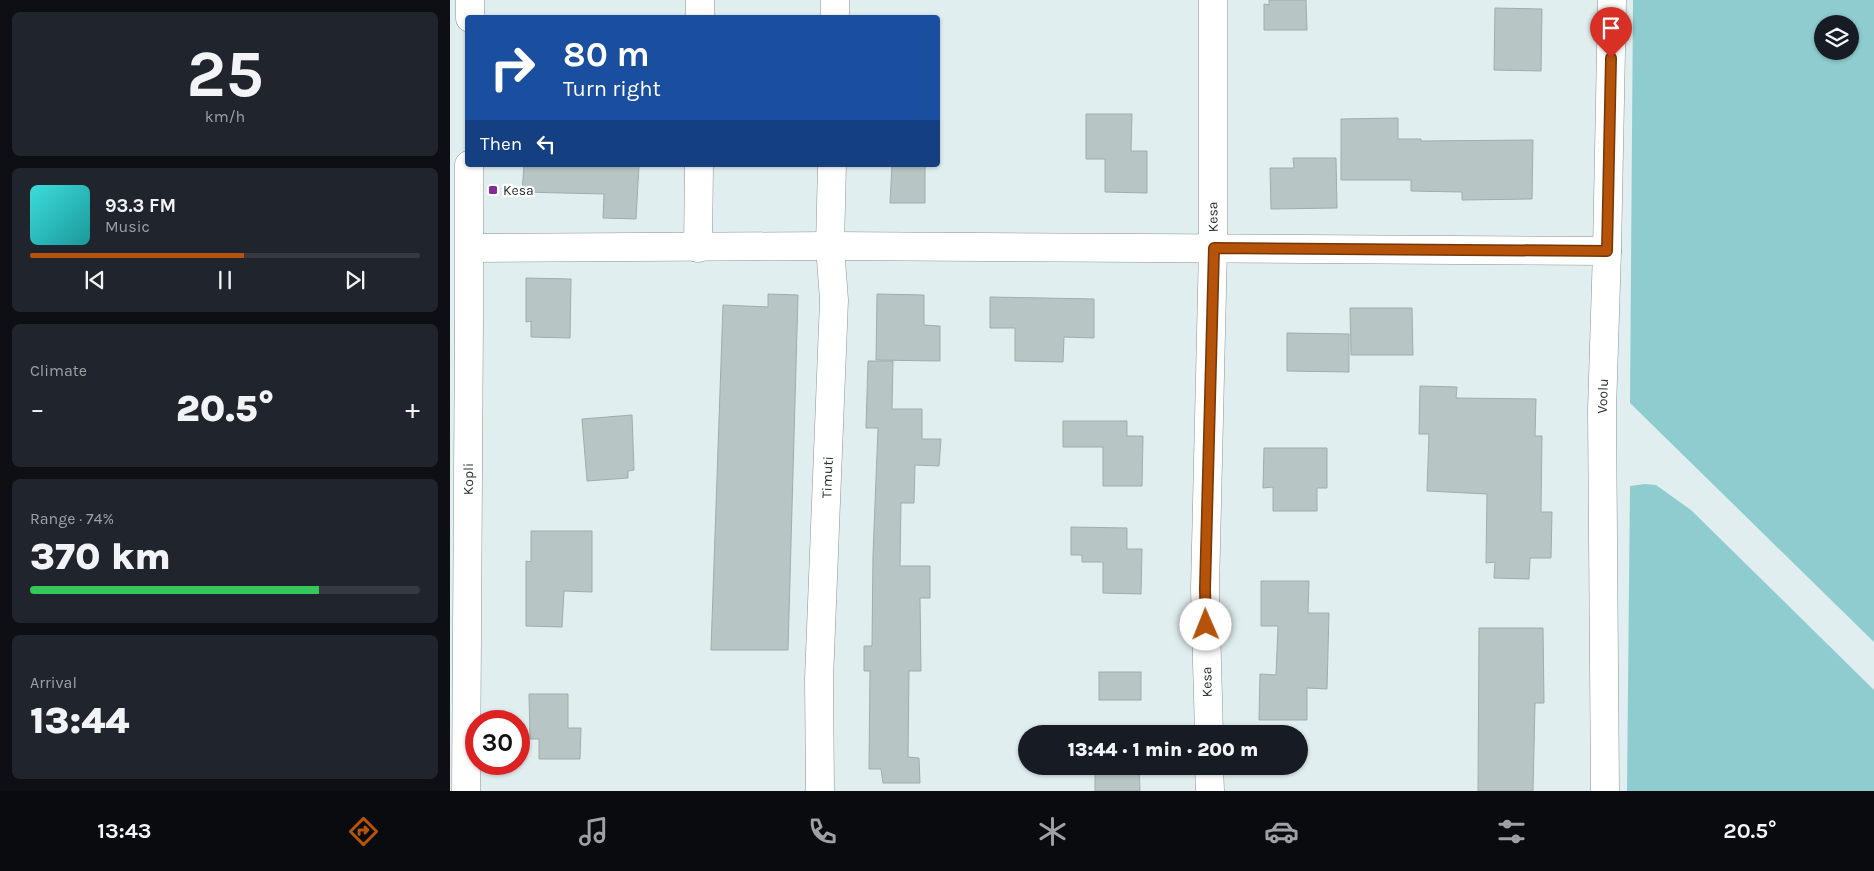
<!DOCTYPE html>
<html lang="en">
<head>
<meta charset="utf-8">
<style>
  body { margin:0; font-family:Karla,sans-serif; background:#20242c; color:#f1f3f6; height:100vh; display:flex; flex-direction:column; font-size:19px; white-space:nowrap }
  * { box-sizing:border-box; margin:0 }
  p { font-size:16px; color:#9ea1a6 }
  .icon { flex:none; width:28px; height:28px; fill:none; stroke:currentColor; stroke-width:2; stroke-linecap:round; stroke-linejoin:round }
  .map { position:relative; flex:1; overflow:hidden }
  .panel { display:flex; flex-direction:column; gap:12px; padding:12px; background:#0d0f14; width:450px }
  .panel>* { flex:none }
  .hud { position:absolute; left:15px; top:15px; width:475px; height:152px; border-radius:5px; box-shadow:0 1px 4px #0004; background:#1a4fa0; color:#fff; overflow:hidden }
  .buttons { position:absolute; left:1364px; top:15px; display:grid; gap:10px }
  .buttons a { display:grid; place-items:center; width:45px; height:45px; border-radius:50%; background:#171b24; box-shadow:0 1px 4px #0004; font-size:25px }
  .speed { position:absolute; left:15px; top:710px; display:flex; gap:10px; font-size:25px; font-weight:700; text-align:center }
  .speed>* { display:grid; place-content:center; width:65px; height:65px; border-radius:50%; background:#171b24; box-shadow:0 1px 4px #0004; line-height:1 }
  .speed .limit { border:8px solid #d22; background:#fff; color:#111 }
  .pin { position:absolute; display:grid; place-items:center; width:42px; height:42px; color:#fff; margin:-51px -21px; border-radius:50% 50% 50% 0; rotate:-45deg; box-shadow:0 0 5px #0007 }
  .pin .icon { rotate:45deg }
  .me { position:absolute; width:55px; margin:-28px; rotate:359deg; stroke-linejoin:round; filter:drop-shadow(0 0 4px #0008) }
  .turn { display:flex; align-items:center; gap:18px; height:105px; padding:0 15px; font-size:22px }
  .turn .icon { width:65px; height:65px; stroke-width:2.5 }
  .turn b { display:block; font-size:35px; line-height:42px }
  .then { display:flex; align-items:center; height:48px; padding:0 15px; background:#0003; gap:10px; font-size:19px }
  .big { font-size:38px; font-weight:800; line-height:1.1 }
  .panel .widget { flex:1; display:flex; flex-direction:column; justify-content:center; gap:8px; min-width:0; padding:0 18px; border-radius:8px; background:#20242c }
  .panel .dial { align-items:center; gap:0 }
  .dial b { font-size:65px; line-height:1 }
  .song { display:flex; align-items:center; gap:15px }
  .cover { width:60px; height:60px; border-radius:8px; background:linear-gradient(135deg,hsl(180 70% 55%),hsl(180 70% 35%)) }
  .played { height:5px; border-radius:2px; background:linear-gradient(90deg,#b45309 55%,#363941 55%) }
  .keys { display:flex; justify-content:space-around; direction:ltr }
  .heat { display:flex; justify-content:space-between; align-items:center; font-size:28px; direction:ltr }
  .charge { height:8px; border-radius:4px; background:linear-gradient(90deg,#34c759 74%,#363941 0) }
  .trip { position:absolute; left:568px; top:725px; width:290px; height:50px; border-radius:25px; background:#171b24; box-shadow:0 1px 4px #0004; font-weight:800; line-height:50px; text-align:center }
  .tab-bar { display:flex; height:80px; justify-content:space-around; align-items:center; background:#090b0e; color:#9ea1a6 }
  .tab-bar .icon { width:35px; height:35px }
  .tab-bar .active { color:#b45309 }
  .tab-bar b { font-size:22px; color:#f1f3f6 }
  main { display:flex; flex:1; min-height:0 }
  .map>svg:first-child { display:block }
</style>
</head>
<body>
<main>
<section class="panel">
<div class="widget dial"><b>25</b><p>km/h</p></div>
<div class="widget">
<div class="song"><i class="cover"></i><div><b>93.3 FM</b><p>Music</p></div></div>
<div class="played"></div>
<div class="keys"><svg class="icon" aria-label="previous" viewBox="0 0 24 24"><path d="M18 5L8 12l10 7zM5 5v14"/></svg><svg class="icon" aria-label="pause" viewBox="0 0 24 24"><path d="M8 5v14M16 5v14"/></svg><svg class="icon" aria-label="next" viewBox="0 0 24 24"><path d="M6 5l10 7-10 7zM19 5v14"/></svg></div>
</div>
<div class="widget"><p>Climate</p>
<div class="heat"><a>−</a><b class="big">20.5°</b><a>+</a></div>
</div>
<div class="widget"><p>Range · 74%</p><b class="big">370 km</b><div class="charge"></div></div>
<div class="widget"><p>Arrival</p><b class="big">13:44</b></div>
</section>
<div class="map">
<svg width="1424" height="791" viewBox="0 0 1424 791">
  <rect width="100%" height="100%" fill="#e1eeef"/>
  <g fill="#8ecccf" fill-rule="evenodd">
    <path d="M 1183,0 L 1424,0 L 1424,642 L 1180,403 ZM 1372,24 L 1400,24 L 1400,51 L 1372,51 Z"/>
    <path d="M 1195,484 L 1206,485 L 1241,510 L 1424,690 L 1424,791 L 1177,791 L 1180,486 Z"/>
  </g>
  <g fill="#b8c5c5" stroke="#a0acad">
    <path d="M 819,0 L 856,0 L 857,30 L 814,30 L 814,4 L 819,5 Z"/>
    <path d="M 1045,8 L 1092,9 L 1091,71 L 1044,70 Z"/>
    <path d="M 636,114 L 682,114 L 681,151 L 697,151 L 697,193 L 655,192 L 655,159 L 636,159 Z"/>
    <path d="M 948,118 L 948,139 L 971,139 L 971,141 L 1083,140 L 1082,199 L 1012,200 L 1012,192 L 961,191 L 961,180 L 891,180 L 891,119 Z"/>
    <path d="M 843,158 L 886,158 L 887,208 L 821,209 L 820,168 L 844,168 Z"/>
    <path d="M 74,165 L 189,165 L 186,219 L 153,218 L 154,194 L 72,192 Z"/>
    <path d="M 442,165 L 475,165 L 475,203 L 440,203 Z"/>
    <path d="M 76,278 L 121,279 L 120,338 L 81,337 L 81,321 L 76,322 Z"/>
    <path d="M 318,294 L 348,295 L 338,650 L 261,650 L 273,305 L 318,307 Z"/>
    <path d="M 427,294 L 474,295 L 474,325 L 490,326 L 490,361 L 426,360 Z"/>
    <path d="M 540,297 L 644,299 L 644,338 L 614,337 L 613,362 L 565,361 L 565,328 L 540,328 Z"/>
    <path d="M 900,308 L 962,308 L 963,355 L 901,355 Z"/>
    <path d="M 837,333 L 899,334 L 899,372 L 837,371 Z"/>
    <path d="M 418,361 L 443,361 L 442,409 L 472,409 L 472,439 L 491,439 L 489,466 L 465,465 L 464,503 L 451,503 L 450,566 L 480,566 L 480,598 L 470,598 L 471,671 L 459,671 L 458,757 L 469,758 L 470,783 L 433,783 L 431,769 L 419,769 L 420,671 L 414,671 L 414,646 L 422,646 L 423,555 L 428,428 L 416,428 Z"/>
    <path d="M 970,386 L 1007,387 L 1006,398 L 1086,399 L 1085,436 L 1092,436 L 1091,512 L 1102,512 L 1101,558 L 1080,558 L 1079,579 L 1044,578 L 1045,562 L 1036,563 L 1037,494 L 977,491 L 979,434 L 969,434 Z"/>
    <path d="M 182,415 L 184,470 L 178,471 L 178,478 L 137,481 L 132,419 Z"/>
    <path d="M 613,421 L 677,421 L 677,436 L 693,436 L 692,486 L 653,486 L 653,447 L 613,447 Z"/>
    <path d="M 814,448 L 877,448 L 877,488 L 867,488 L 867,511 L 823,511 L 823,487 L 813,488 Z"/>
    <path d="M 621,527 L 677,528 L 677,549 L 692,549 L 691,594 L 653,593 L 653,562 L 632,562 L 632,555 L 621,555 Z"/>
    <path d="M 81,531 L 142,531 L 142,592 L 114,591 L 112,627 L 76,626 L 76,561 L 81,562 Z"/>
    <path d="M 811,581 L 859,581 L 858,613 L 879,613 L 877,689 L 857,688 L 857,720 L 809,720 L 810,674 L 826,675 L 828,626 L 811,626 Z"/>
    <path d="M 1029,628 L 1093,628 L 1094,703 L 1085,703 L 1083,791 L 1028,791 Z"/>
    <rect x="649" y="672" width="42" height="28"/>
    <path d="M 79,694 L 118,694 L 118,728 L 131,728 L 130,759 L 89,759 L 89,739 L 80,739 Z"/>
    <path d="M 645,766 L 689,766 L 690,791 L 645,791 Z"/>
  </g>
  <g fill="none" stroke-linecap="round" stroke-linejoin="round">
    <g stroke="#899495" stroke-width="29">
      <g id="minor">
        <path d="M 20,18 L 20,0"/>
        <path d="M 250,18 L 250,0"/>
        <path d="M 385,18 L 385,0"/>
        <path d="M 20,248 L 380,246 L 1157,251"/>
        <path d="M 248,248 L 249,165"/>
        <path d="M 759,734 L 755,589 L 763,248 L 763,0"/>
        <path d="M 759,766 L 760,791"/>
        <path id="s1" d="M 16,791 L 19,319 L 19,165"/>
        <path id="s2" d="M 370,791 L 369,679 L 384,300 L 380,246 L 382,165"/>
        <path id="s3" d="M 1155,791 L 1152,410 L 1157,251 L 1162,0"/>
      </g>
    </g>
    <use href="#minor" stroke="#fff" stroke-width="28"/>
  </g>
  <g fill="none" stroke-linecap="round" stroke-linejoin="round">
    <g stroke="#753606" stroke-width="12">
      <path id="route" d="M 756,625 L 755,589 L 764,248 L 1157,251 L 1161,58"/>
    </g>
    <use href="#route" stroke="#b45309" stroke-width="9"/>
  </g>
  <rect fill="#862c99" stroke="#fff" stroke-width="2" x="38" y="185" width="10" height="10" rx="2.5"/>
  <g text-anchor="middle" dominant-baseline="central" stroke-width="4.5" stroke-linejoin="round" paint-order="stroke">
    <g font-size="14" fill="#292e2e" stroke="#fff" text-anchor="start">
      <text x="53" y="190">Kesa</text>
    </g>
    <g font-size="14" fill="#292e2e" stroke="#fff">
      <text transform="translate(763 217) rotate(-91)">Kesa</text>
      <text stroke="none"><textPath href="#s3" startOffset="395">Voolu</textPath></text>
      <text stroke="none"><textPath href="#s1" startOffset="312">Kopli</textPath></text>
      <text stroke="none"><textPath href="#s2" startOffset="314">Timuti</textPath></text>
      <text transform="translate(757 682) rotate(-91)">Kesa</text>
    </g>
  </g>
</svg>
<div class="buttons">
<a><svg class="icon" aria-label="layers" viewBox="0 0 24 24"><path d="M12 4l9 5-9 5-9-5zM3 14l9 5 9-5"/></svg></a>
</div>
<div class="speed"><div class="limit">30</div></div>
<div class="pin" style="left:1161px;top:58px;background:#d93025"><svg class="icon" aria-label="arrive" viewBox="0 0 24 24"><path d="M6 21V4h12l-3 4 3 4H6"/></svg></div>
<svg class="me" style="left:756px;top:625px" viewBox="-20 -20 40 40"><circle r="19" fill="#fff"/><path d="M0-13L10 11 0 6-10 11z" fill="#b45309"/></svg>
<div class="trip">13:44 · 1 min · 200 m</div>
<div class="hud">
<div class="turn"><svg class="icon" aria-label="right" viewBox="0 0 24 24"><path d="M7 20v-9h11M14 6l5 5-5 5"/></svg><div><b>80 m</b>Turn right</div></div>
<div class="then">Then<svg class="icon" aria-label="left" viewBox="0 0 24 24"><path d="M17 20v-9H6M10 6l-5 5 5 5"/></svg></div>
</div>
</div>
</main>
<nav class="tab-bar">
<b>13:43</b>
<svg class="icon active" aria-label="directions" viewBox="0 0 24 24"><path d="M12 3l9 9-9 9-9-9zM9 14v-3h6M13 9l2 2-2 2"/></svg>
<svg class="icon" aria-label="music" viewBox="0 0 24 24"><path d="M9 18V5l10-2v13"/><circle cx="6" cy="18" r="3"/><circle cx="16" cy="16" r="3"/></svg>
<svg class="icon" aria-label="phone" viewBox="0 0 24 24"><path d="M5 4h4l2 5-3 2q2 4 5 5l2-3 5 2v4C11 20 4 13 5 4z"/></svg>
<svg class="icon" aria-label="climate" viewBox="0 0 24 24"><path d="M12 3v18M4 7l16 10M4 17L20 7"/></svg>
<svg class="icon" aria-label="car" viewBox="0 0 24 24"><path d="M5 17H2v-5l4-1 3-4h7l3 4 3 1v5h-3M9 17h6M6 11h13"/><circle cx="7" cy="17" r="2"/><circle cx="17" cy="17" r="2"/></svg>
<svg class="icon" aria-label="filters" viewBox="0 0 24 24"><path d="M4 7h16M4 17h16"/><circle cx="9" cy="7" r="2"/><circle cx="15" cy="17" r="2"/></svg>
<b>20.5°</b>
</nav>
</body>
</html>
